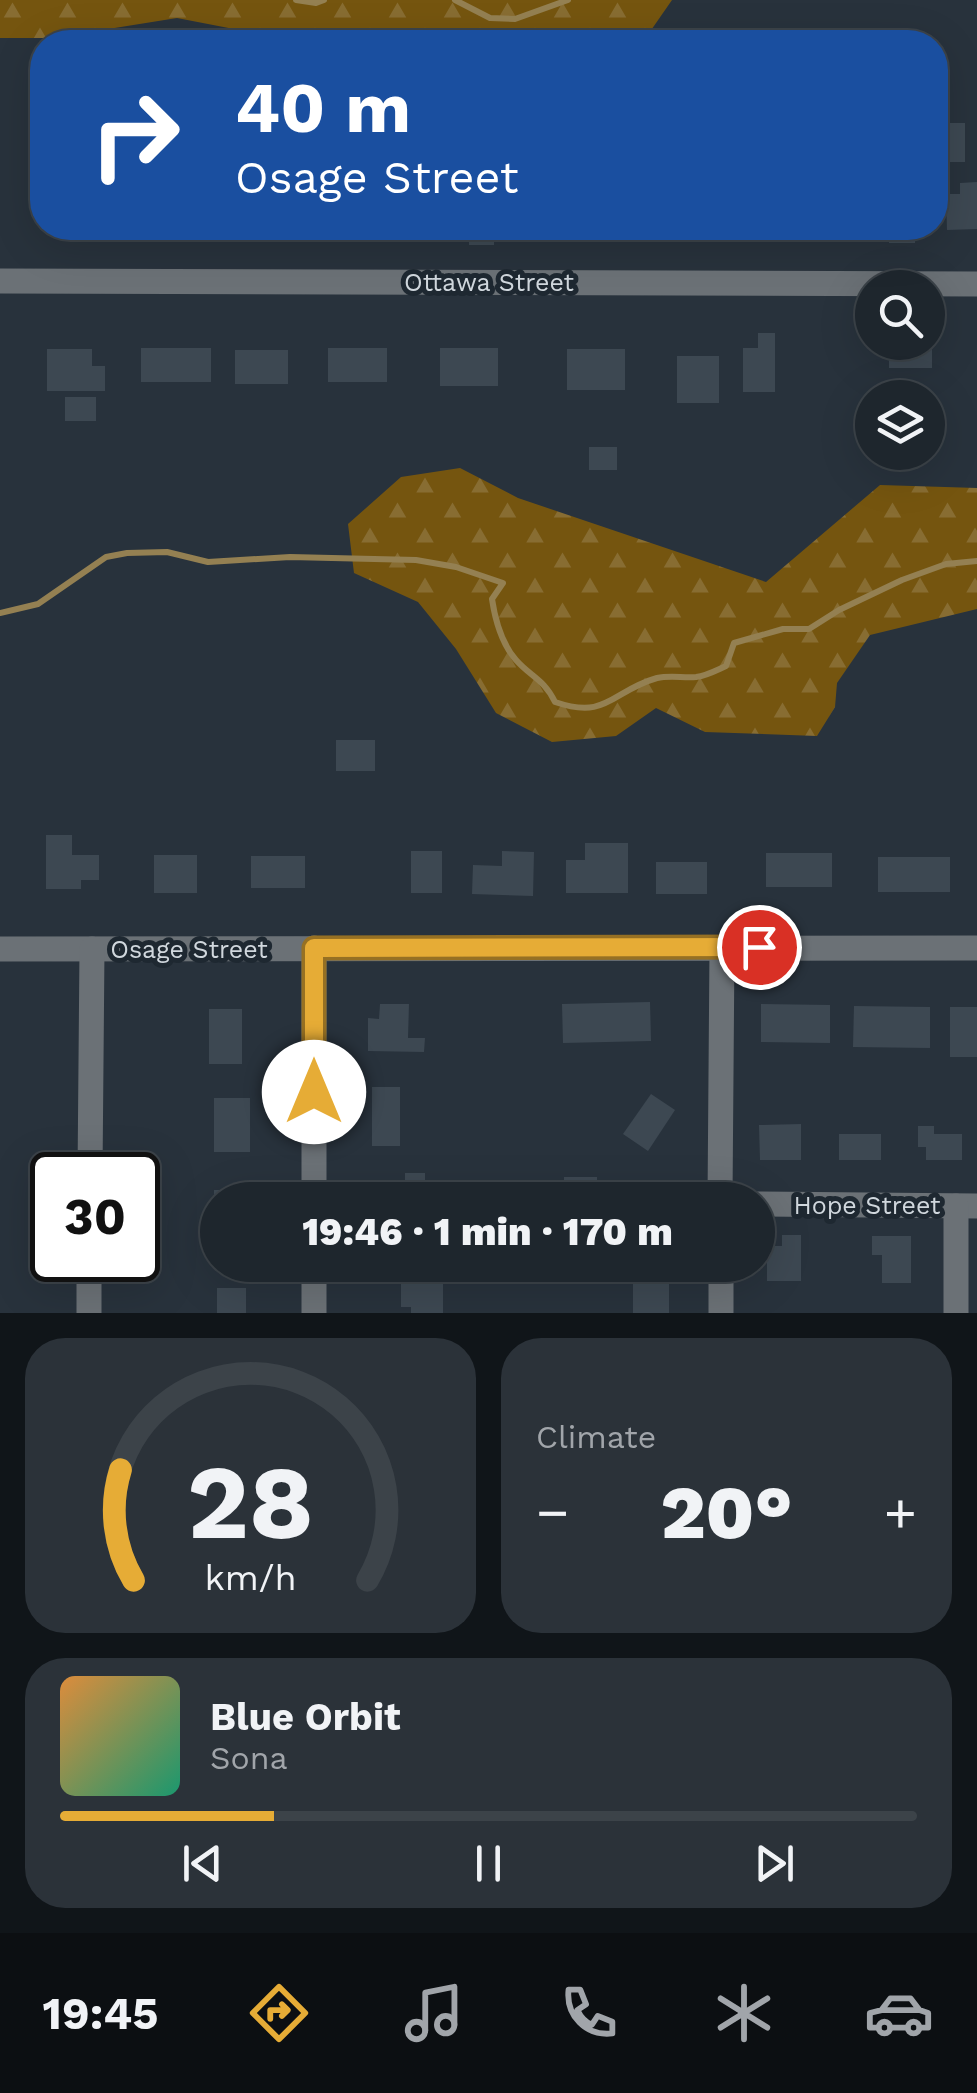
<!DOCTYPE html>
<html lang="en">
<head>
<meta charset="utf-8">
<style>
  body { margin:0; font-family:"Work Sans",sans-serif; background:#2b3239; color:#f1f3f6; height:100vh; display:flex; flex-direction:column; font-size:38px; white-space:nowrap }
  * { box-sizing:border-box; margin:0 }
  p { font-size:32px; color:#a1a5aa }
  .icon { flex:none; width:55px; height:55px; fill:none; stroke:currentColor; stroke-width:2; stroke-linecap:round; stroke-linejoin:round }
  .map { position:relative; height:1313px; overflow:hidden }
  .drawer { display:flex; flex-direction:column; gap:25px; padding:25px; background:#101519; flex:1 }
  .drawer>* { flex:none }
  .guide { position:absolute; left:30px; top:30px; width:918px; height:210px; border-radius:40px; box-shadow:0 10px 40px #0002,0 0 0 2px #3c4349; background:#1a4fa0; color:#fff; overflow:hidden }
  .controls { position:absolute; left:855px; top:270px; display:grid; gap:20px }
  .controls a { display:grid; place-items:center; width:90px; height:90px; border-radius:50%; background:#1e262d; box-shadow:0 10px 40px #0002,0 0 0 2px #3c4349; font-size:50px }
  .speed { position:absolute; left:30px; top:1152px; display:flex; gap:20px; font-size:50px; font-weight:700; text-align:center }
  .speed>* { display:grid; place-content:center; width:130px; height:130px; border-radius:50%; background:#1e262d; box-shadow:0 10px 40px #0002,0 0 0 2px #3c4349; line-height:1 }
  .speed .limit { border:5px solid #111; border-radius:15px; background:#fff; color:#111 }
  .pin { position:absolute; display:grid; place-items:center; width:85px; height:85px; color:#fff; margin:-42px; border:5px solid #fff; border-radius:50%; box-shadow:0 2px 10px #0007 }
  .me { position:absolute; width:110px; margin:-55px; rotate:0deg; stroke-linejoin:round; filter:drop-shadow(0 0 8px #0008) }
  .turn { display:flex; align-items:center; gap:35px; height:210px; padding:0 40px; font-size:45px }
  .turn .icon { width:130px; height:130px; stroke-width:2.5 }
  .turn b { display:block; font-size:70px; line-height:85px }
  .big { font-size:75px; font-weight:800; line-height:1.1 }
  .drawer .tile { flex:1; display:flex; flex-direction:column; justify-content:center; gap:15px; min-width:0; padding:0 35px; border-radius:40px; background:#2b3239 }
  .drawer .dial { align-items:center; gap:0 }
  .dial svg { height:260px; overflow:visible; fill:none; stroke:#3c4349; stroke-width:7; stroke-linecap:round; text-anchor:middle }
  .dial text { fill:#f1f3f6; stroke:none }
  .song { display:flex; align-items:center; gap:30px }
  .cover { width:120px; height:120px; border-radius:15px; background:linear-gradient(135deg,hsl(30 70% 55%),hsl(160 70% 35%)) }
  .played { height:10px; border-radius:5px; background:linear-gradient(90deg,#e6ac36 25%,#3c4349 25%) }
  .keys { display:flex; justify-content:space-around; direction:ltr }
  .heat { display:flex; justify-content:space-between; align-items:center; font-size:55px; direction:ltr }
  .drawer .tiles { flex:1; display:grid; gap:25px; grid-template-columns:1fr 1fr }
  .tile:last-child { grid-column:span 2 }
  .trip { position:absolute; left:200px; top:1182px; width:575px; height:100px; border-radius:50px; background:#1e262d; box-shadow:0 10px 40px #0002,0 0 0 2px #3c4349; font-weight:800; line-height:100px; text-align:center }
  .tab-bar { display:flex; height:160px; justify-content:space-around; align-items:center; background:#0c0f12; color:#a1a5aa }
  .tab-bar .icon { width:70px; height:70px }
  .tab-bar .active { color:#e6ac36 }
  .tab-bar b { font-size:45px; color:#f1f3f6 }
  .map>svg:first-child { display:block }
</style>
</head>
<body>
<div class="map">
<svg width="977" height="1313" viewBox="0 0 977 1313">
  <defs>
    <pattern id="forest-firs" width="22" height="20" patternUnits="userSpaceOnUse" patternTransform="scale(2.5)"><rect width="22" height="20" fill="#75550f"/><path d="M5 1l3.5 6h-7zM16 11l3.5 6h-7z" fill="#886d32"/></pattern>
  </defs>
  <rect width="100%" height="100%" fill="#28323c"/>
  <g fill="url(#forest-firs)">
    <path d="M 0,0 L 672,0 L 647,36 L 632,42 L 338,42 L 239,30 L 177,18 L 52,38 L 0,38 Z"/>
    <path d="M 460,468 L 518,498 L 766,582 L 880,485 L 977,488 L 977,609 L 870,635 L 837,683 L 835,707 L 817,736 L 705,732 L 656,708 L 616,736 L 552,742 L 496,713 L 456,649 L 418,602 L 354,573 L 348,524 L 401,477 Z"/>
  </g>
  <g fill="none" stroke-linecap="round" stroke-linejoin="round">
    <g stroke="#948052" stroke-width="6">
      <path d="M 296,0 L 316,3 L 324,0"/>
      <path d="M 455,0 L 490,18 L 515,19 L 568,0"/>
      <path d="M 0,613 L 38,604 L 106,557 L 127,553 L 167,552 L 208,562 L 290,557 L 416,560 L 456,567 L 503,583 L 492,599 C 495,619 502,644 516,660 C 531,677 544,679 555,702 C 608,720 611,691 657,678 C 670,675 683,678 696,677 C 706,676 717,670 726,666 L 734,643 L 783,629 L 809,629 L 839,610 L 902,580 L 946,564 L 977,561"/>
    </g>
  </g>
  <g fill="#3d4852">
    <rect x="938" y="123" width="27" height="39"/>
    <path d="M 977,182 L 977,229 L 947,230 L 946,194 L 960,194 L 960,183 Z"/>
    <rect x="391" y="228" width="48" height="3"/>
    <rect x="469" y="228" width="25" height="17"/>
    <path d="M 878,228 L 915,228 L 915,243 L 889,243 L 889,232 L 878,232 Z"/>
    <path d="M 758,333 L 775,333 L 775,392 L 743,392 L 743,348 L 758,348 Z"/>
    <path d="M 928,333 L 932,333 L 932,368 L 889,368 L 889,342 L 928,342 Z"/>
    <rect x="141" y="348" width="70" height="34"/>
    <rect x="328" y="348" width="59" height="34"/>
    <rect x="440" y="348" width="58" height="38"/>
    <path d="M 47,349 L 92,349 L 92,366 L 105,366 L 105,391 L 47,391 Z"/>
    <rect x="567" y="349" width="58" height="41"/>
    <rect x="235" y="350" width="53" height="34"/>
    <rect x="677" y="356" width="42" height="47"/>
    <rect x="65" y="397" width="31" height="24"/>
    <rect x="589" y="447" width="28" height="23"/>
    <rect x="336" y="740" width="39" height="31"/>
    <path d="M 46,835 L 72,835 L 72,855 L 99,855 L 99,880 L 81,880 L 81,889 L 46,889 Z"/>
    <path d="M 585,843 L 628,843 L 628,893 L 566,893 L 566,860 L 585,860 Z"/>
    <rect x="411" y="851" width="31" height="42"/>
    <path d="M 502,851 L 534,852 L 533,896 L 472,894 L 473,865 L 502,866 Z"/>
    <rect x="766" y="853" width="66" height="34"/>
    <rect x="154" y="855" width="43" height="38"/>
    <rect x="251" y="856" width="54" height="32"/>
    <rect x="878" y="857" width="72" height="35"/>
    <rect x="656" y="862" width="51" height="32"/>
    <path d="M 650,1002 L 651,1041 L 563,1043 L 562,1004 Z"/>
    <path d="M 380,1004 L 409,1004 L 408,1038 L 425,1038 L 424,1052 L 368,1051 L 368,1018 L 379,1019 Z"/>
    <path d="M 761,1004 L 830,1005 L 830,1043 L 761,1042 Z"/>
    <path d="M 854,1006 L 930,1007 L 930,1048 L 853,1047 Z"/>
    <rect x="950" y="1007" width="27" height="50"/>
    <rect x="209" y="1009" width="33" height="55"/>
    <rect x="372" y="1087" width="28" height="59"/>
    <path d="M 651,1094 L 675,1110 L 648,1151 L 623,1134 Z"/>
    <rect x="214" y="1098" width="36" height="54"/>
    <path d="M 801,1124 L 801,1160 L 760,1160 L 759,1125 Z"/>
    <path d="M 918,1126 L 934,1126 L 934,1134 L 962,1134 L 962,1160 L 926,1160 L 926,1147 L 918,1147 Z"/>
    <rect x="839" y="1134" width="42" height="26"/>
    <path d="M 405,1173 L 425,1173 L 425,1193 L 435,1193 L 435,1200 L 405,1200 Z"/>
    <rect x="564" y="1177" width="33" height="23"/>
    <rect x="641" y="1180" width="28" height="20"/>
    <path d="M 214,1190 L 245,1190 L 245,1200 L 218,1200 L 218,1250 L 214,1250 Z"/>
    <path d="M 782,1235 L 801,1235 L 801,1281 L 767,1281 L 767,1246 L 782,1246 Z"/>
    <path d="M 872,1236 L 911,1236 L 911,1283 L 882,1283 L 882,1255 L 872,1255 Z"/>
    <rect x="633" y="1274" width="36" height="39"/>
    <path d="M 401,1284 L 443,1284 L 443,1313 L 411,1313 L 411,1307 L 401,1307 Z"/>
    <rect x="217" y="1288" width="29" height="25"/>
  </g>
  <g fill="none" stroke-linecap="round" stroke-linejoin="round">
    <g stroke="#6b7176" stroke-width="25">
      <path d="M 0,281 L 977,284"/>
      <path d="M 0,949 L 977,948"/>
      <path d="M 90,1175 L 92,949"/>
      <path d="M 314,1200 L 314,948"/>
      <path d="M 720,1200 L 722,947"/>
      <path d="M 758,1204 L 977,1206"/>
      <path d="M 721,1265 L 721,1313"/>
      <path d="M 89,1313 L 89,1260"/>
      <path d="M 314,1313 L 314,1265"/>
      <path d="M 956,1313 L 956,1206"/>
    </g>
  </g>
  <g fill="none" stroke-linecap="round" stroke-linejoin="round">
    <g stroke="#967023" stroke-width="25">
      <path id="route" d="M 314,1092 L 314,948 L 759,947"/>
    </g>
    <use href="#route" stroke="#e6ac36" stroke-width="18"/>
  </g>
  <g text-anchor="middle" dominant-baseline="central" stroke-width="10" stroke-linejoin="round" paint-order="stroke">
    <g font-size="25" fill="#d0d7dd" stroke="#1e2831">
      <text x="489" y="282">Ottawa Street</text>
      <text x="189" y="949">Osage Street</text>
      <text x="867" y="1205">Hope Street</text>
    </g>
  </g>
</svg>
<div class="controls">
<a><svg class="icon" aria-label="search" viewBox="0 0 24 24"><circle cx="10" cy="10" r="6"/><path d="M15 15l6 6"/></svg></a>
<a><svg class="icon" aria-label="layers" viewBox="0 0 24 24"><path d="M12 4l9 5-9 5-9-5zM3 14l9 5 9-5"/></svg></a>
</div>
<div class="speed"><div class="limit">30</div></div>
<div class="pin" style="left:759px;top:947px;background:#d93025"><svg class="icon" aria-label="arrive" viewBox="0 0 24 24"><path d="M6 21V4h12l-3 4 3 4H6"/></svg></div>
<svg class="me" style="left:314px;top:1092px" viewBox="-20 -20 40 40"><circle r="19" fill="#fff"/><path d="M0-13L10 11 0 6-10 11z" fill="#e6ac36"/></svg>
<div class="trip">19:46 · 1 min · 170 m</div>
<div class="guide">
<div class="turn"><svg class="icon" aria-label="right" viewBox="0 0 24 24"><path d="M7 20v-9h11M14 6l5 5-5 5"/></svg><div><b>40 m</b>Osage Street</div></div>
</div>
</div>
<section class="drawer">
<div class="tiles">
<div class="tile dial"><svg viewBox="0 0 100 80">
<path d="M14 69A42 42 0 1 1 86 69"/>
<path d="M14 69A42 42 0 0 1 10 35" stroke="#e6ac36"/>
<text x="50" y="56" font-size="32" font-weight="700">28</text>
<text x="50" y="72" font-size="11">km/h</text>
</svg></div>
<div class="tile"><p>Climate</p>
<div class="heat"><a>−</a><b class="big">20°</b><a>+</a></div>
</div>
<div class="tile">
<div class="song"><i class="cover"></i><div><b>Blue Orbit</b><p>Sona</p></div></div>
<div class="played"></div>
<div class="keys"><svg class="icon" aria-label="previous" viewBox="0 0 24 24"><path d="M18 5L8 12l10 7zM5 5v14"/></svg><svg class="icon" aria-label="pause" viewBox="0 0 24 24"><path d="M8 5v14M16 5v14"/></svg><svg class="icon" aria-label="next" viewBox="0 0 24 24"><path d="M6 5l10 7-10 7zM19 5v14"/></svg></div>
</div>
</div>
</section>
<nav class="tab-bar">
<b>19:45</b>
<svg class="icon active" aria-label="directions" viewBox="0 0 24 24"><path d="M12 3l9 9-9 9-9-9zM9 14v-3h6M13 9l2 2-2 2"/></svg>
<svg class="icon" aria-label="music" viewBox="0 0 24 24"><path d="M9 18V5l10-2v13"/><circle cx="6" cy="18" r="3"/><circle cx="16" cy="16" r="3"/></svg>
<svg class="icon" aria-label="phone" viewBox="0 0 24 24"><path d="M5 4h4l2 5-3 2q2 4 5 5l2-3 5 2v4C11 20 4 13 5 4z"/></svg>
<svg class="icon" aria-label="climate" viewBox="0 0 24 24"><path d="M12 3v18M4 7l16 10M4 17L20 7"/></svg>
<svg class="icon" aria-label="car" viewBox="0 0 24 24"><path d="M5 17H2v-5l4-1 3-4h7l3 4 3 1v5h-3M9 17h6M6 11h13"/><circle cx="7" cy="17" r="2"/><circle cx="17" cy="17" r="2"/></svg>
</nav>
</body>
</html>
